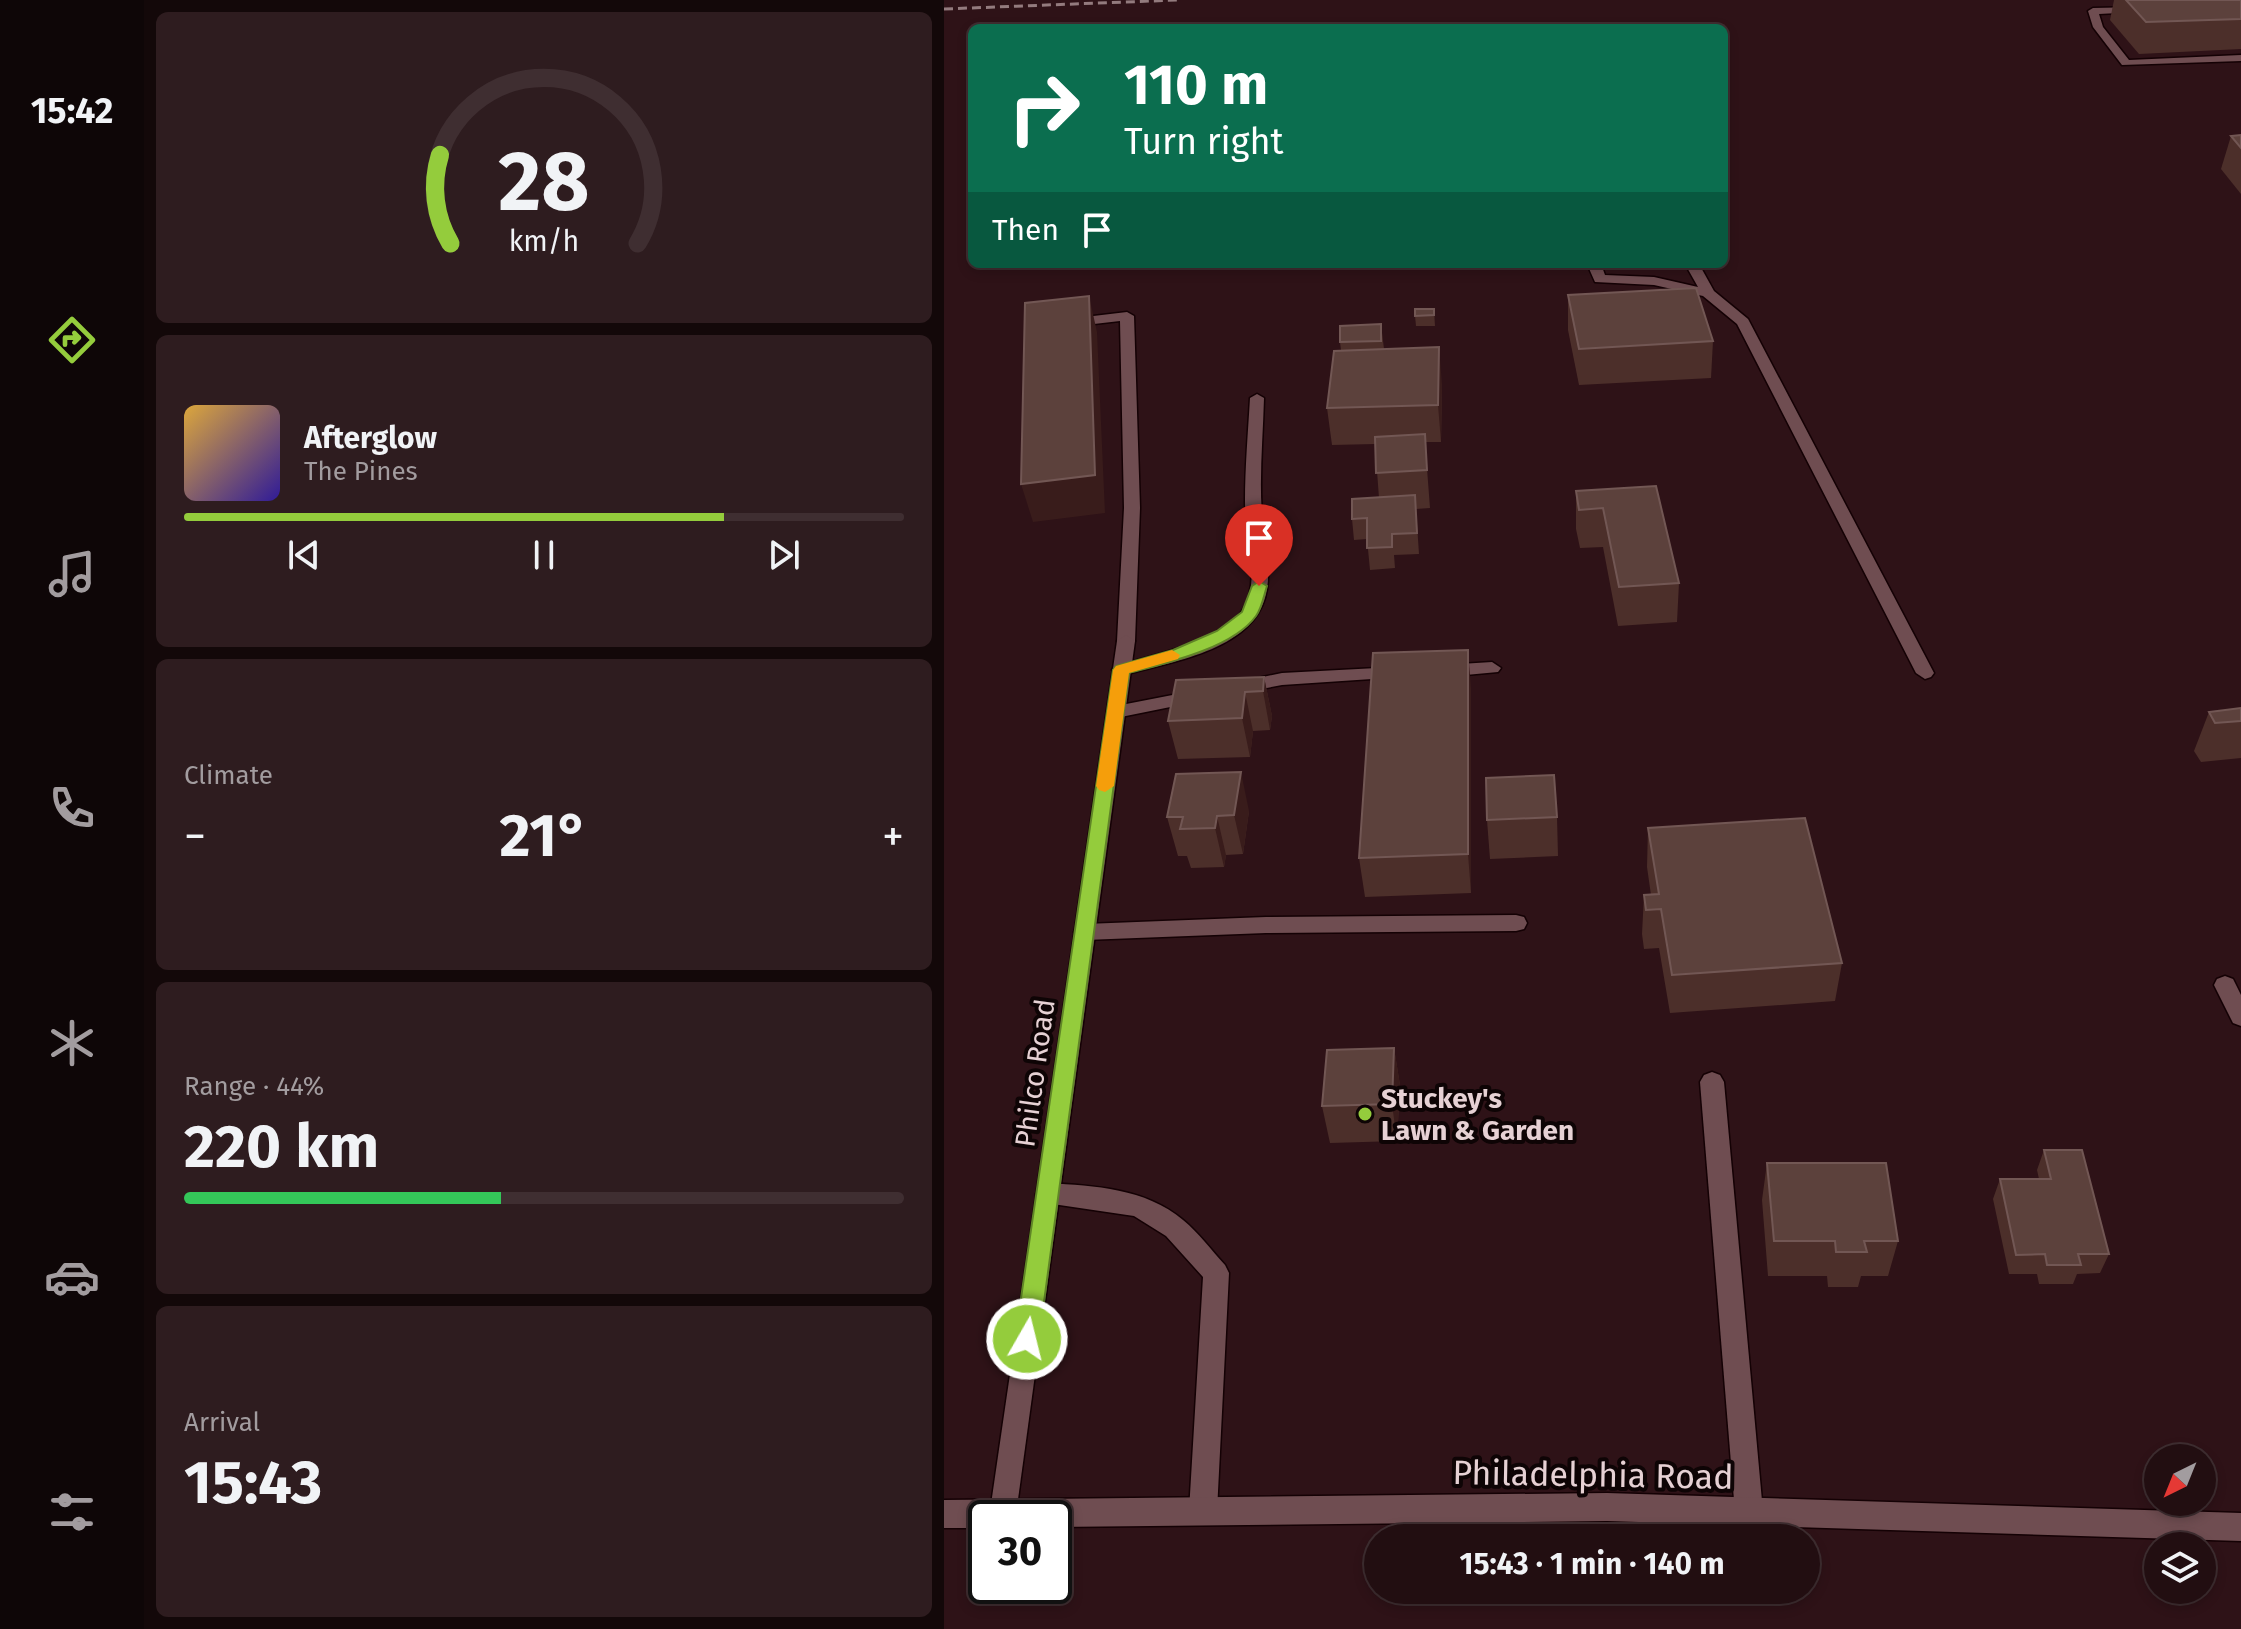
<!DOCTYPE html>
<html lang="en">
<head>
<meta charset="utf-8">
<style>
  body { margin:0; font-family:"Fira Sans",sans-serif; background:#2e1c1f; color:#f1f3f6; height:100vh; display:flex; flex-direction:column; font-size:30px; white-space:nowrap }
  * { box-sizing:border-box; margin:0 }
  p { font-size:26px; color:#a29c9f }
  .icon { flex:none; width:44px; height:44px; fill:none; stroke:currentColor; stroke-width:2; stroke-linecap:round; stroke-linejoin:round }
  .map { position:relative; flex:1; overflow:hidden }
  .side { display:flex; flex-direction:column; gap:12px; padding:12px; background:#130809; width:800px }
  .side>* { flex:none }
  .banner { position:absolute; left:24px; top:24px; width:760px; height:244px; border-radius:12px; box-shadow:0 4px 12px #0003,0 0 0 2px #3f2e31; background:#0b6e4f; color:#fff; overflow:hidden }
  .needle { width:52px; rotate:223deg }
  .fabs { position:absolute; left:1200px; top:1444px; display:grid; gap:16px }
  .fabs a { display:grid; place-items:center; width:72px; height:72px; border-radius:50%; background:#220e11; box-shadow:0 4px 12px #0003,0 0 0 2px #3f2e31; font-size:40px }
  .speed { position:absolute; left:24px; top:1500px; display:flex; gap:16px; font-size:40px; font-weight:700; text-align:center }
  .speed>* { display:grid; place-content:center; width:104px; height:104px; border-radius:50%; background:#220e11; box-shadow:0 4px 12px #0003,0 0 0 2px #3f2e31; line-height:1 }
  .speed .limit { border:4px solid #111; border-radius:12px; background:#fff; color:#111 }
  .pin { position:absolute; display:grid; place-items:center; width:68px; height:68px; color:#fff; margin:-82px -34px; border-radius:50% 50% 50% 0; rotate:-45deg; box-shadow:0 0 8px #0007 }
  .pin .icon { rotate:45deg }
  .me { position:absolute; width:88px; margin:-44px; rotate:8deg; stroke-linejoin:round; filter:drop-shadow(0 0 6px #0008) }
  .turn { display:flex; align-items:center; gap:28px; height:168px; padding:0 24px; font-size:36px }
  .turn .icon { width:104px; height:104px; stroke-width:2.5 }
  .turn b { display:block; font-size:56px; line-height:68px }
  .then { display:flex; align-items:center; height:76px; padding:0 24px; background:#0003; gap:16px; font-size:30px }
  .big { font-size:60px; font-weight:700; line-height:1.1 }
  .side .tile { flex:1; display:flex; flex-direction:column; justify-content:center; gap:12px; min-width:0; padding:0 28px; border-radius:12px; background:#2e1c1f }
  .side .dial { align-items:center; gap:0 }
  .dial svg { height:208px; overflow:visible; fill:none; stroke:#3f2e31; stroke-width:7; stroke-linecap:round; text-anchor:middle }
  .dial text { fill:#f1f3f6; stroke:none }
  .song { display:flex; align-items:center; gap:24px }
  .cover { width:96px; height:96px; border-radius:12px; background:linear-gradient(135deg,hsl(40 70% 55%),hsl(250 70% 35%)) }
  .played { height:8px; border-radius:4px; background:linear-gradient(90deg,#94cc3c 75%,#3f2e31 75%) }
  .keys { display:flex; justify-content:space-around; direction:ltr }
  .heat { display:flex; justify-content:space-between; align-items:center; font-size:44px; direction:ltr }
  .charge { height:12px; border-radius:6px; background:linear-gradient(90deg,#34c759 44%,#3f2e31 0) }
  .trip { position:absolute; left:420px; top:1524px; width:456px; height:80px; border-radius:40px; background:#220e11; box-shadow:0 4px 12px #0003,0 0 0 2px #3f2e31; font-weight:700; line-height:80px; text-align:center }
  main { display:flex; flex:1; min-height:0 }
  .menu { display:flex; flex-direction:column; width:144px; justify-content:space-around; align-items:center; background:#0e0607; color:#a29c9f }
  .menu .icon { width:56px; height:56px }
  .menu .on { color:#94cc3c }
  .menu b { font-size:36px; color:#f1f3f6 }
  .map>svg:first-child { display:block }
</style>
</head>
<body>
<main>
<nav class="menu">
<b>15:42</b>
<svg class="icon on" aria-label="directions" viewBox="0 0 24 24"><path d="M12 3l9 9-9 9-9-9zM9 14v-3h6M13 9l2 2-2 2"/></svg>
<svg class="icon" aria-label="music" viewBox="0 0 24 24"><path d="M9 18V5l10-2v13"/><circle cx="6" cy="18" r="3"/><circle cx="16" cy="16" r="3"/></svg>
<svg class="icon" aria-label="phone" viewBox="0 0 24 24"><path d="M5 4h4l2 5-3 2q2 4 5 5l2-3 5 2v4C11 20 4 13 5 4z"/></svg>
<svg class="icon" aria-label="climate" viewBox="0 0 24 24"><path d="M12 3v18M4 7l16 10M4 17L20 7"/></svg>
<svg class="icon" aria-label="car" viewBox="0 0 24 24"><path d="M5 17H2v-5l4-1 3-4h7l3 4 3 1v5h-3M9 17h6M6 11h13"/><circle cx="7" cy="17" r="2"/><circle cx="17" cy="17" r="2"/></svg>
<svg class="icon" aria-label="filters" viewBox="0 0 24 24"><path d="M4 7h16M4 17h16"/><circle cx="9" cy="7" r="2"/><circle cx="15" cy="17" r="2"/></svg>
</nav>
<section class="side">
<div class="tile dial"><svg viewBox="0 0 100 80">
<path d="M14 69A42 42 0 1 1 86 69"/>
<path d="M14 69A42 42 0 0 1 10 35" stroke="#94cc3c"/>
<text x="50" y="56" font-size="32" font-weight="700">28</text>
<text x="50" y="72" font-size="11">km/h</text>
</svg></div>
<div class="tile">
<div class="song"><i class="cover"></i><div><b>Afterglow</b><p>The Pines</p></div></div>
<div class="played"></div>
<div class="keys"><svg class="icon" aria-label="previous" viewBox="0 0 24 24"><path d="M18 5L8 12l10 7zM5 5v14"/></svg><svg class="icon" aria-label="pause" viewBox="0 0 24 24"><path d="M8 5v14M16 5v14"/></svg><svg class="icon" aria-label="next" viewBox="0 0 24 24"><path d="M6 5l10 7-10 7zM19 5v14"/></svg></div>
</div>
<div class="tile"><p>Climate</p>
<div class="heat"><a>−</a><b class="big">21°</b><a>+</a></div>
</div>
<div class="tile"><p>Range · 44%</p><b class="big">220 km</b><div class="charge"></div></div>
<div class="tile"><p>Arrival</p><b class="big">15:43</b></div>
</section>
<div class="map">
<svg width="1297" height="1629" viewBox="0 0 1297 1629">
  <rect width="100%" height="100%" fill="#2e1217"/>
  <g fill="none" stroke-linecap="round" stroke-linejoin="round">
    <g stroke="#140104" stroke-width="3">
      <g id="service">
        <path d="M 1197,7 L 1197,11 L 1193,12 L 1155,14 L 1159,27 L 1185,60 L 1297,55 L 1297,61 L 1178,65 L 1149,27 L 1144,11 L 1149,8 Z"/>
        <path d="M 643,264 L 657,264 L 661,275 L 710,277 L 754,287 L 741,264 L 755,264 L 770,291 L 804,319 L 990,673 L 987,677 L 981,679 L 972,673 L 793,324 L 759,296 L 710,285 L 651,282 Z"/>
        <path d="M 183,312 L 190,316 L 196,508 L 191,641 L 182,647 L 173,641 L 180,508 L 176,321 L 124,327 L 117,323 L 124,319 Z"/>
        <path d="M 313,394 L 320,398 C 319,437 315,477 318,515 C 320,540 327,565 323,589 C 314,649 231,661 183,674 L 171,674 L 168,670 L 171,666 C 205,656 277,642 298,611 C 318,581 301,535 301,502 C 301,467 304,433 306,398 Z"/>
        <path d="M 548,662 L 557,668 L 554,672 L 500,677 L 491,671 L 500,665 Z"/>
        <path d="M 452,667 L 458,669 L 461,673 L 458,677 L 338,685 L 297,693 L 288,687 L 290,683 L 338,673 Z"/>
        <path d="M 254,690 L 263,696 L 261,700 L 172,718 L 163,712 L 172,706 Z"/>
        <path d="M 572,915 L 580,917 L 583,923 L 580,929 L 572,931 L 322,933 L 141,940 L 133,938 L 130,932 L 133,926 L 141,924 L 322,917 Z"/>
        <path d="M 1281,976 L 1289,979 L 1297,995 L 1297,1026 L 1289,1023 L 1270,985 L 1273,979 Z"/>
        <path d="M 768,1072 L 776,1075 L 780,1082 L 819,1512 L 815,1522 L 805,1526 L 795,1522 L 791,1512 L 756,1082 L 760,1075 Z"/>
        <path d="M 104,1183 C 151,1186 201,1188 239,1220 C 255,1233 267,1250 281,1265 L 285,1273 L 273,1511 L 269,1521 L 259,1525 L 249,1521 L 245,1511 L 259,1277 L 222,1236 L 190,1216 L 95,1202 L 92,1194 L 95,1186 Z"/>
      </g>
    </g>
    <g stroke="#140104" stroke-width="3">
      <path id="minor" d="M 182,635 L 191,641 L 72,1514 L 71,1518 L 45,1518 L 173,641 Z"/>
    </g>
    <g stroke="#140104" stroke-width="3">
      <path id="secondary" d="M 663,1493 L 1297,1513 L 1297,1541 L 663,1521 L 110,1527 L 110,1518 L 42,1518 L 42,1528 L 0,1528 L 0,1500 Z"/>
    </g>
    <use href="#service" fill="#6f4d51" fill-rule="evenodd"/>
    <use href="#minor" fill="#6f4d51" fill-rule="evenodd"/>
    <use href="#secondary" fill="#6f4d51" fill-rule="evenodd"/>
    <path stroke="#937b7e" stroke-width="3" stroke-dasharray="9 5" stroke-linecap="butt" d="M 0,9 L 233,0"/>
  </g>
  <g fill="#4c2f2a">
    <path d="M 1170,0 L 1297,0 L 1297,49 L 1195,54 L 1166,20 Z"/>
    <path d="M 1297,135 L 1297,194 L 1277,169 L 1287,136 Z"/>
    <path d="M 624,295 L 769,341 L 767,378 L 635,385 L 624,330 Z"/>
    <path d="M 490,309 L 491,326 L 472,326 L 471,316 Z"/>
    <path d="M 437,324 L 440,349 L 498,384 L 497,442 L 481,442 L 486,508 L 472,509 L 475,554 L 450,555 L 451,568 L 426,570 L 423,539 L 410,540 L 408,519 L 435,498 L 431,444 L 388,445 L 383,408 L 397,350 L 396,342 Z"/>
    <path d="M 712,486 L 735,583 L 733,622 L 674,626 L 659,547 L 636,548 L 632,529 L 632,491 Z"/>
    <path d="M 320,677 L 328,716 L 326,730 L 309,731 L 306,757 L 234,759 L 224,721 Z"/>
    <path d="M 527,688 L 527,893 L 421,897 L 415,858 Z"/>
    <path d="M 1297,708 L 1297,758 L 1257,762 L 1250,751 L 1265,712 Z"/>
    <path d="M 305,811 L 299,854 L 282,855 L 280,867 L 247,868 L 243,856 L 234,856 L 223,817 Z"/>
    <path d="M 613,817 L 614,856 L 546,859 L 543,820 Z"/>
    <path d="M 704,828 L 898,963 L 891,1001 L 726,1013 L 715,948 L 700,949 L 698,934 L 700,895 L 707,895 L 703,867 Z"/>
    <path d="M 450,1048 L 456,1085 L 453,1141 L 386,1143 L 378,1106 Z"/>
    <path d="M 1100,1150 L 1165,1254 L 1156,1273 L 1133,1274 L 1129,1284 L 1095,1284 L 1093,1274 L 1065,1274 L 1049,1199 L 1056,1179 L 1095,1179 L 1093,1170 Z"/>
    <path d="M 823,1163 L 954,1241 L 944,1276 L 917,1276 L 914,1287 L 884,1287 L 883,1276 L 824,1276 L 818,1200 Z"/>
  </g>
  <g fill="#391c1b">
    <path d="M 145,296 L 153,332 L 161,513 L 89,522 L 77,484 Z"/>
    <path d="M 495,347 L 498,384 L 497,442 L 494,405 Z"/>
    <path d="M 524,650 L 527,688 L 527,893 L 524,854 Z"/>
    <path d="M 320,677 L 328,716 L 326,730 L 319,691 Z"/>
    <path d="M 301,692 L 309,731 L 306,757 L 298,718 Z"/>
    <path d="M 297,772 L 305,811 L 299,854 L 290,815 Z"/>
    <path d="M 273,816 L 282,855 L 280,867 L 271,828 Z"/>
    <path d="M 450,1048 L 456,1085 L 453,1141 L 448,1104 Z"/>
  </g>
  <g fill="#5c413c" stroke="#725754" stroke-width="2">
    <path d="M 1182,0 L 1297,0 L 1297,19 L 1202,22 Z"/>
    <path d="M 1297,135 L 1297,148 L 1287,136 Z"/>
    <path d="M 752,288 L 769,341 L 635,349 L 624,295 Z"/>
    <path d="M 145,296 L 151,475 L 77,484 L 81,303 Z"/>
    <path d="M 471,309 L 490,309 L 490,315 L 471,316 Z"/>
    <path d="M 437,324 L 437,341 L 396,342 L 396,326 Z"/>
    <path d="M 495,347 L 494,405 L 383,408 L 390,351 Z"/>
    <path d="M 481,434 L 483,470 L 432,473 L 431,437 Z"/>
    <path d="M 712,486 L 735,583 L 675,587 L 659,508 L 635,510 L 632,491 Z"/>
    <path d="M 471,495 L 473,533 L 448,534 L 448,547 L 423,548 L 423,518 L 408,519 L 408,499 Z"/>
    <path d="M 524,650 L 524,854 L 415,858 L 429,653 Z"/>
    <path d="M 320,677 L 319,691 L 301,692 L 298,718 L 224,721 L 232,680 Z"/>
    <path d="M 1297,708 L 1297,721 L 1271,723 L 1265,712 Z"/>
    <path d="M 297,772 L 290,815 L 273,816 L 271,828 L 236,829 L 239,817 L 223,817 L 232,774 Z"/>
    <path d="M 610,775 L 613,817 L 543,820 L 542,778 Z"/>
    <path d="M 861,818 L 898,963 L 728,975 L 717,909 L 702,910 L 700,895 L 715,894 L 704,828 Z"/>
    <path d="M 450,1048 L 448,1104 L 378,1106 L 383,1050 Z"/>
    <path d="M 1100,1150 L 1138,1150 L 1165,1254 L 1134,1254 L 1137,1265 L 1103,1265 L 1101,1254 L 1072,1255 L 1056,1179 L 1107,1179 Z"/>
    <path d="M 823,1163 L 942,1163 L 954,1241 L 920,1241 L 923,1252 L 892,1252 L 891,1241 L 830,1241 Z"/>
  </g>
  <path fill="#94cc3c" stroke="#608527" stroke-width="2" d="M 315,581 L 323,586 C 320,595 318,608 312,616 C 289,648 222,663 185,673 L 95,1339 L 91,1347 L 83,1351 L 75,1347 L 71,1339 L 169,670 L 172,666 L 229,650 L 273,631 L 298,612 L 308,586 Z"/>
  <path fill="#f59e0b" d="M 228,650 L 236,655 L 234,659 L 185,673 L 170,786 L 161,792 L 155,790 L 152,786 L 169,670 L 172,666 Z"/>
  <circle fill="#94cc3c" stroke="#0e0405" stroke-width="3" cx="421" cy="1114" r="8"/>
  <g text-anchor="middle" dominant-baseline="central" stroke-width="8" stroke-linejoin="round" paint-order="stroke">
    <g font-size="28" fill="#e6d1d4" stroke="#0e0405">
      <text transform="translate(91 1073) rotate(-82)">Philco Road</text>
    </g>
    <g font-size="28" font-weight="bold" fill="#e6d1d4" stroke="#0e0405" text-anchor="start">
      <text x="437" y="1098">Stuckey's<tspan x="437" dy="32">Lawn &amp; Garden</tspan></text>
    </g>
    <g font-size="34" fill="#e6d1d4" stroke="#0e0405">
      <text transform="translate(649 1475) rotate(1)">Philadelphia Road</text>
    </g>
  </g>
</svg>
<div class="fabs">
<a><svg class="needle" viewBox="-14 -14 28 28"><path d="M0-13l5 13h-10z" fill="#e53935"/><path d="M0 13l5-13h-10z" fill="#a29c9f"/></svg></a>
<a><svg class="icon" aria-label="layers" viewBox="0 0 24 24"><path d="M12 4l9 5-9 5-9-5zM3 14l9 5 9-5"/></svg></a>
</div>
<div class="speed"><div class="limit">30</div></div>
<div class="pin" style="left:315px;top:586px;background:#d93025"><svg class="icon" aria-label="arrive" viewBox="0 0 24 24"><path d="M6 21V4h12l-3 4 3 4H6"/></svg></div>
<svg class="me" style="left:83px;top:1339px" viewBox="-20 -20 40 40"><circle r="17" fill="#94cc3c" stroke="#fff" stroke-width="3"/><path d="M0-11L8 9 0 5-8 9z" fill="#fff"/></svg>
<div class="trip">15:43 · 1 min · 140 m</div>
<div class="banner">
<div class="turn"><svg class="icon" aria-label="right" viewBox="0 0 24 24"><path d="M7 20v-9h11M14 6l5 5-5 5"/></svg><div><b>110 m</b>Turn right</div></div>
<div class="then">Then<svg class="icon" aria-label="arrive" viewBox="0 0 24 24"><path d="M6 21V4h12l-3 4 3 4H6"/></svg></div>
</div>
</div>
</main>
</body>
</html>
